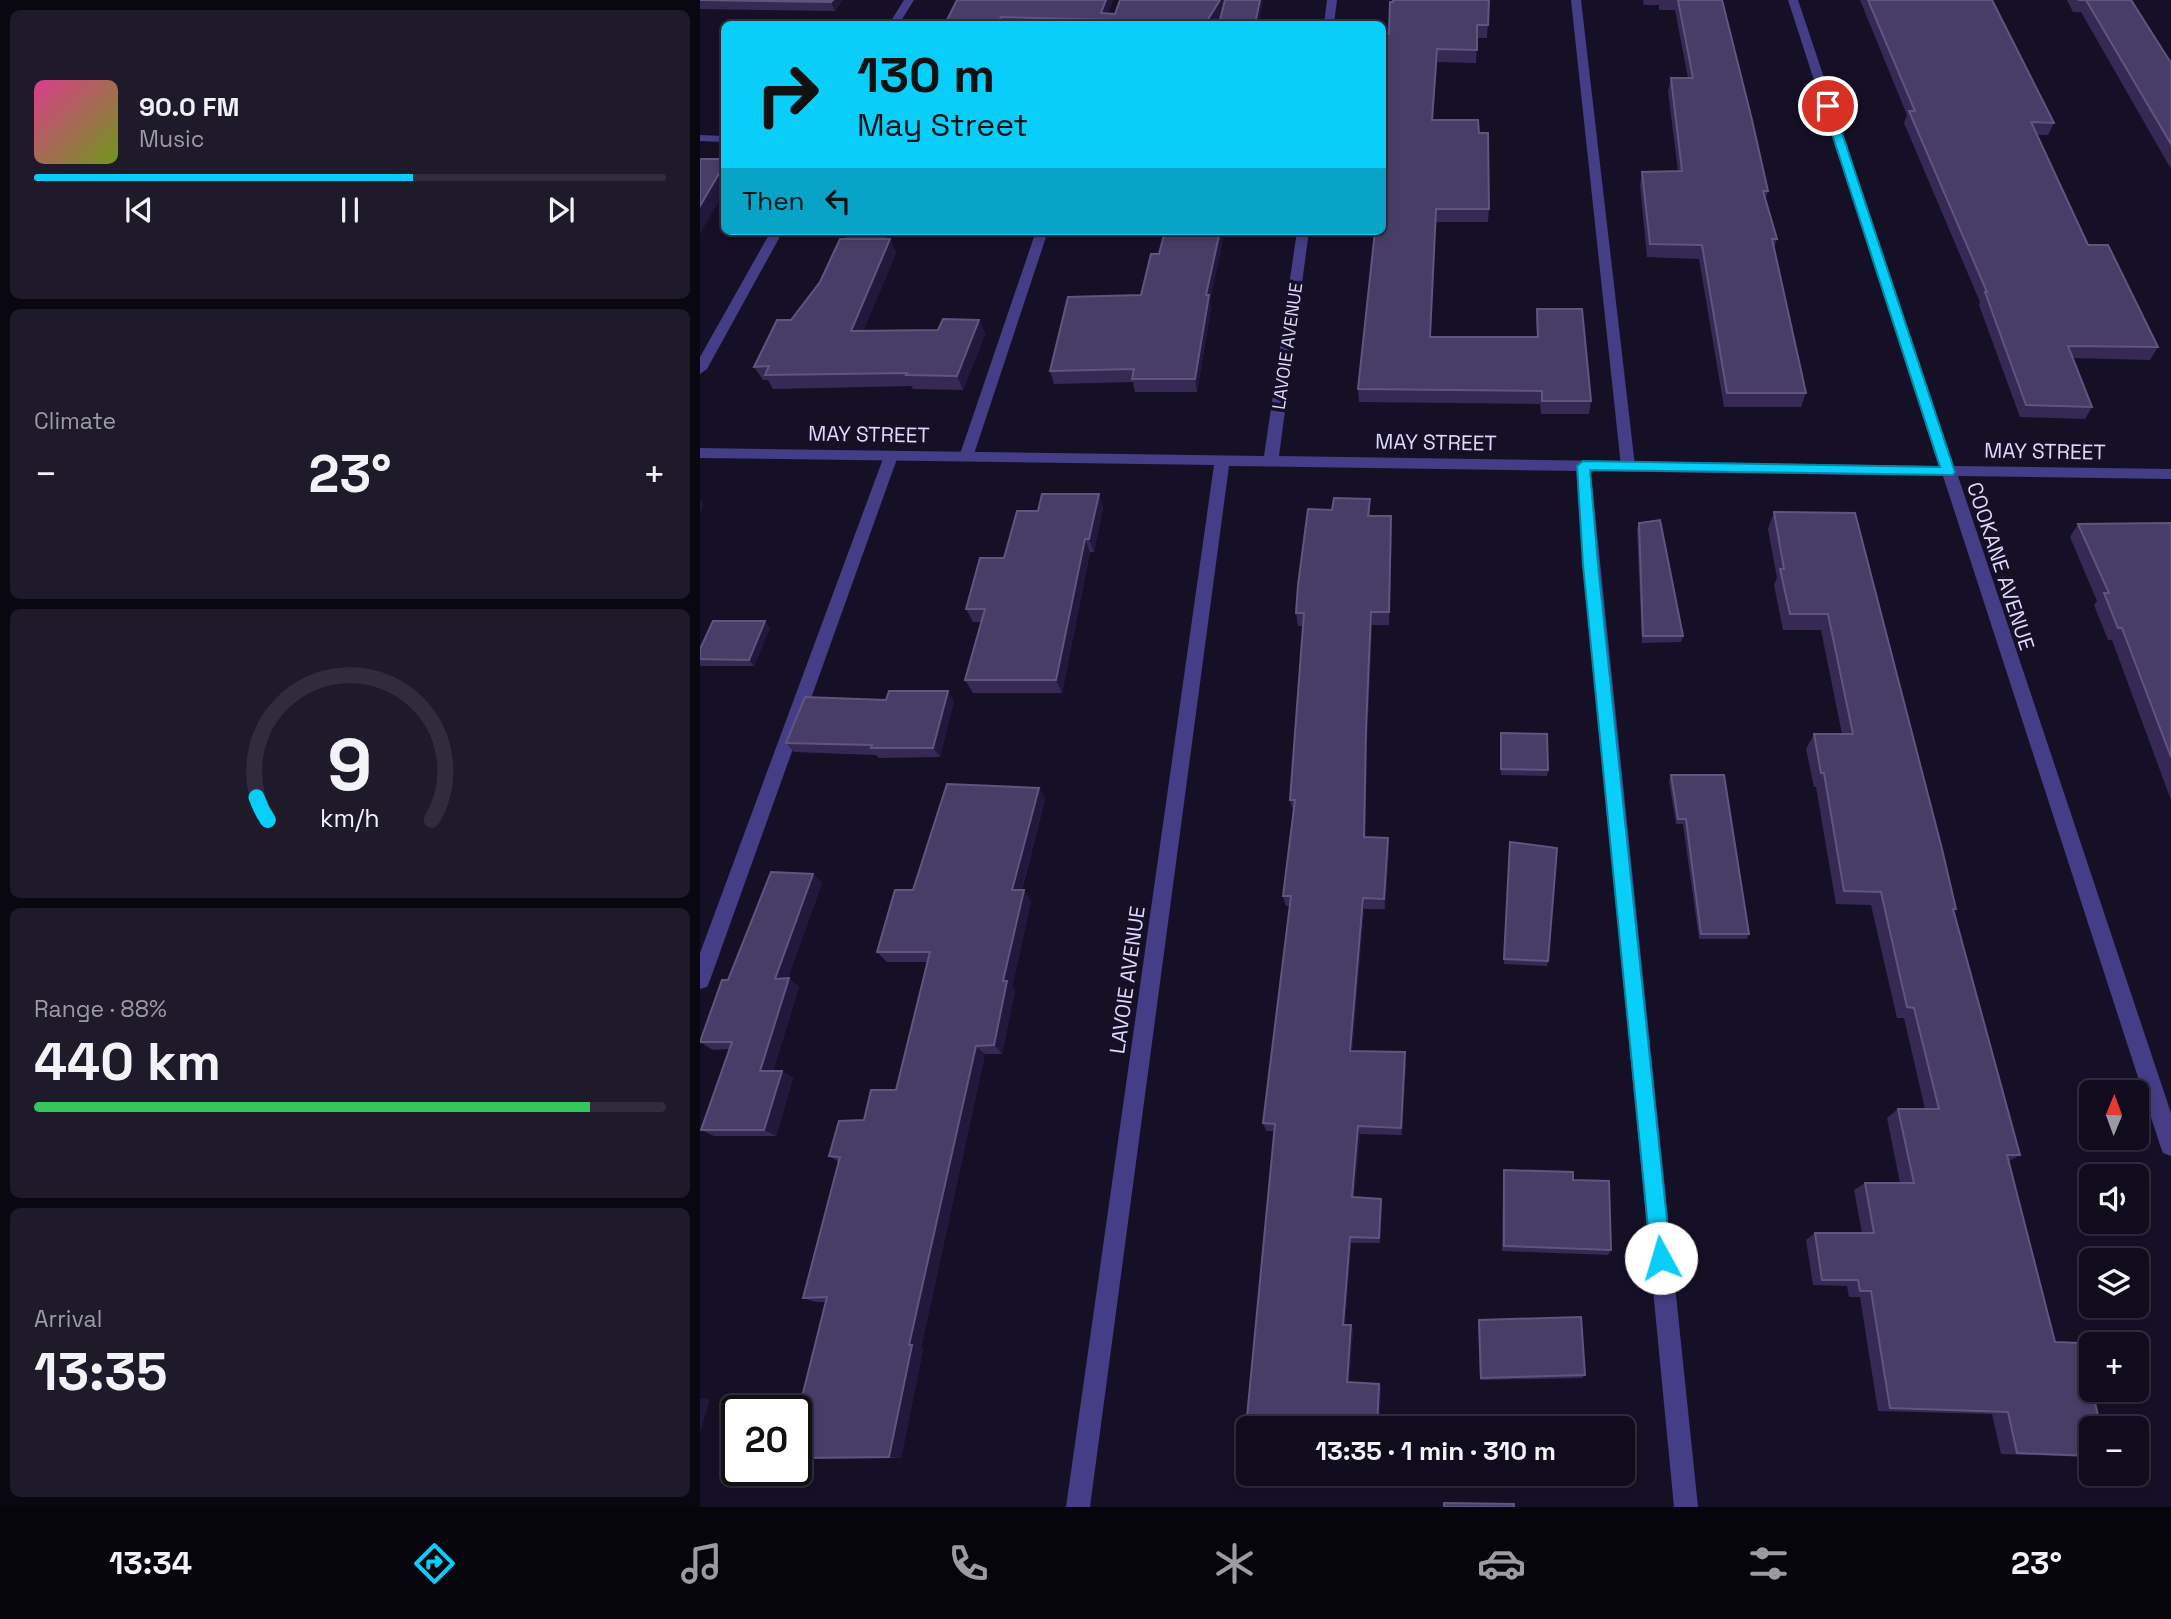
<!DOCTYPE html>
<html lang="en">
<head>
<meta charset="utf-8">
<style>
  body { margin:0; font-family:"Space Grotesk",sans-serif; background:#1e1a2a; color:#f1f3f6; height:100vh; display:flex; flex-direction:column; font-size:26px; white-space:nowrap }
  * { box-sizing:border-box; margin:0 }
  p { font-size:23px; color:#9c9ba4 }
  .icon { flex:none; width:38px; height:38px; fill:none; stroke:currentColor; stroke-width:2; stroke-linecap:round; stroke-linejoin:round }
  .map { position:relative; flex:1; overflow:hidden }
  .sheet { display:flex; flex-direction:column; gap:10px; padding:10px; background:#090710; width:700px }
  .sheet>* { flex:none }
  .hud { position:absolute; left:21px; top:21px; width:665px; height:214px; border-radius:10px; box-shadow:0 4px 10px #0003,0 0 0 2px #302c3b; background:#09cef9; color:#111; overflow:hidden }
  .needle { width:46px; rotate:1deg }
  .buttons { position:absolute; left:1379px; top:1080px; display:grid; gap:14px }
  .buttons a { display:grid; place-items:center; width:70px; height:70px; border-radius:10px; background:#100c1d; box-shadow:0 4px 10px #0003,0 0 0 2px #302c3b; font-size:35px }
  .speed { position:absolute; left:21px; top:1395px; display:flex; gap:14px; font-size:35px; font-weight:700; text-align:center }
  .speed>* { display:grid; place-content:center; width:91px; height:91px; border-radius:50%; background:#100c1d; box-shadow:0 4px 10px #0003,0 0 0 2px #302c3b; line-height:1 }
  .speed .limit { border:4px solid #111; border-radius:10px; background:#fff; color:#111 }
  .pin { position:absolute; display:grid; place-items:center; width:60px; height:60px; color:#fff; margin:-30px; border:4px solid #fff; border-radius:50%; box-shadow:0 2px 7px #0007 }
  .me { position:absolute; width:77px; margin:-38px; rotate:354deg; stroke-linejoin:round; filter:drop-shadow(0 0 5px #0008) }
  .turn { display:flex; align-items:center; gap:24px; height:147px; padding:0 21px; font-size:32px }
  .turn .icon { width:91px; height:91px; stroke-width:2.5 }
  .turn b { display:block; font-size:49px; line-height:60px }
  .then { display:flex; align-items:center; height:66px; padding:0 21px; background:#0003; gap:14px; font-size:26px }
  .big { font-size:52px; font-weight:700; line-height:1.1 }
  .sheet .widget { flex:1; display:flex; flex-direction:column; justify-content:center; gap:10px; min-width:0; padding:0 24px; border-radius:10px; background:#1e1a2a }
  .sheet .dial { align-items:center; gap:0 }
  .dial svg { height:182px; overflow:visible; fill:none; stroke:#302c3b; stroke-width:7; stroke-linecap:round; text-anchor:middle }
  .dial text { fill:#f1f3f6; stroke:none }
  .song { display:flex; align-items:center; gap:21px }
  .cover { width:84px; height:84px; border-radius:10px; background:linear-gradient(135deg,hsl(330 70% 55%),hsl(80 70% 35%)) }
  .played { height:7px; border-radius:4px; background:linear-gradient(90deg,#09cef9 60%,#302c3b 60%) }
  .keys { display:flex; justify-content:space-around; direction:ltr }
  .heat { display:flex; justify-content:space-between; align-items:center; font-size:38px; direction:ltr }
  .charge { height:10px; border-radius:5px; background:linear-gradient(90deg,#34c759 88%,#302c3b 0) }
  .trip { position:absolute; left:536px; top:1416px; width:399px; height:70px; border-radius:10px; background:#100c1d; box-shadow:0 4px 10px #0003,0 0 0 2px #302c3b; font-weight:700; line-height:70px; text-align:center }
  .tab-bar { display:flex; height:112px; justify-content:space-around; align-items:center; background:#06050c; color:#9c9ba4 }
  .tab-bar .icon { width:49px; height:49px }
  .tab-bar .active { color:#09cef9 }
  .tab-bar b { font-size:32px; color:#f1f3f6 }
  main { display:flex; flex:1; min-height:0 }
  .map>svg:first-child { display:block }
</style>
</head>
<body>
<main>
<section class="sheet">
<div class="widget">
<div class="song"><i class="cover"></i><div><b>90.0 FM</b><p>Music</p></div></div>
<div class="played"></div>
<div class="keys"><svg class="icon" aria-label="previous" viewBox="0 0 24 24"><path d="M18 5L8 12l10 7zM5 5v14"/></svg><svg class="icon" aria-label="pause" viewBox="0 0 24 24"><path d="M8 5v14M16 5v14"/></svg><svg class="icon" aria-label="next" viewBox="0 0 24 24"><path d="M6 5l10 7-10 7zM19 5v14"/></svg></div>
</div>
<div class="widget"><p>Climate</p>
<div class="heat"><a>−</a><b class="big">23°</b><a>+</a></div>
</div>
<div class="widget dial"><svg viewBox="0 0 100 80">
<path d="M14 69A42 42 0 1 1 86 69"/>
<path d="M14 69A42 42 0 0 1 9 59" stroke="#09cef9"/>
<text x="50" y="56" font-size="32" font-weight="700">9</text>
<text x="50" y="72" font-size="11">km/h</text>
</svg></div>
<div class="widget"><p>Range · 88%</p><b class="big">440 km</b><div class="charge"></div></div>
<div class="widget"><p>Arrival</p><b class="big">13:35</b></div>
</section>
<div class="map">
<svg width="1471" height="1507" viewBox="0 0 1471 1507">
  <rect width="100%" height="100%" fill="#161027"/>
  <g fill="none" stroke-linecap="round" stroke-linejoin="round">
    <g fill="#453d85" fill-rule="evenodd">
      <path d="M 871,0 L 881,0 L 935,466 L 928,471 L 921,466 Z"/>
      <path d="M 336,231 L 348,231 L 273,457 L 271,461 L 261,461 L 259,457 Z"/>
      <path d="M 191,451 L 198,456 L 10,980 L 7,987 L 0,989 L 0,953 L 184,456 Z"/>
      <path d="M 883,460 L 890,465 L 998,1507 L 974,1507 L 883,565 L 876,465 Z"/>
    </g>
    <g fill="#453d85" fill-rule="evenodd">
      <path d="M 204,0 L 214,0 L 199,24 L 189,24 Z"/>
      <path d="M 627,0 L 637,0 L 634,24 L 624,24 Z"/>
      <path d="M 1088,0 L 1098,0 L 1254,466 L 1471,469 L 1471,479 L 1258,476 L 1471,1113 L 1471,1156 L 1463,1153 L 1460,1145 L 1243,476 L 529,466 L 390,1507 L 366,1507 L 514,465 L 0,458 L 0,448 L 564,456 L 597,231 L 609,231 L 579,456 L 1239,466 Z"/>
      <path d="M 0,135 L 24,136 L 24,142 L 0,141 Z"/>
      <path d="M 71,231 L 83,231 L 7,369 L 0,374 L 0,357 Z"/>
    </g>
  </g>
  <g fill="#362a55">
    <path d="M 0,0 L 142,0 L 135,11 L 0,9 Z"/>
    <path d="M 413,0 L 408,13 L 522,13 L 515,24 L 245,24 Z"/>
    <path d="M 789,0 L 787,38 L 777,38 L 776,63 L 737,62 L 733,120 L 779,133 L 789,209 L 788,222 L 736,222 L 730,337 L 837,337 L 836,322 L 837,309 L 891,401 L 889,414 L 841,414 L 840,404 L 659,402 L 658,389 L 682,231 L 689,34 Z"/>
    <path d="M 943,0 L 1022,0 L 1068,191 L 1065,200 L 1077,239 L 1074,248 L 1106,393 L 1101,407 L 1024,407 L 999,259 L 947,257 L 940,185 L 942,172 L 978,171 L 968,91 L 971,78 L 988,78 L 975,10 L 959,10 L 959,5 L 944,5 Z"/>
    <path d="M 1160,0 L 1292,0 L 1354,123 L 1348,135 L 1337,135 L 1388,245 L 1458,347 L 1450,360 L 1373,358 L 1392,407 L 1385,419 L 1320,417 L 1279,305 L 1280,302 L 1204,123 L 1207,115 Z"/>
    <path d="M 1367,0 L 1431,0 L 1471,63 L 1471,169 L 1381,12 L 1373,12 Z"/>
    <path d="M 143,231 L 192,231 L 189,239 L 190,239 L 196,253 L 163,331 L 238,330 L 279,320 L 285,334 L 263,390 L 213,389 L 211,386 L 73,389 L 68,380 L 63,380 L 54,367 L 91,320 L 120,282 L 146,239 Z"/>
    <path d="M 459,254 L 510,302 L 511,308 L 497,392 L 435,392 L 433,382 L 354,384 L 350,371 L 441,295 Z"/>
    <path d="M 399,494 L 403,508 L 394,552 L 390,552 L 362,693 L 273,693 L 265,680 L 281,622 L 273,622 L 266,609 L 338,511 Z"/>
    <path d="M 670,499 L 670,516 L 691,516 L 692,530 L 689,625 L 672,625 L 667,741 L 665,837 L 688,838 L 689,849 L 685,909 L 664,909 L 652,1051 L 706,1061 L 702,1135 L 660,1134 L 654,1197 L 681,1199 L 682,1205 L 680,1243 L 651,1243 L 645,1325 L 651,1325 L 653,1329 L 649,1382 L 679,1384 L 681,1387 L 679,1428 L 548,1428 L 548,1439 L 545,1438 L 574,1131 L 566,1131 L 563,1123 L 590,906 L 586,906 L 583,896 L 593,811 L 590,800 L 603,626 L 598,626 L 596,613 L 632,510 Z"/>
    <path d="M 1074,512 L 1155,513 L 1256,909 L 1253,911 L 1320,1155 L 1309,1161 L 1355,1342 L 1391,1428 L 1391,1457 L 1301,1454 L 1292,1414 L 1178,1411 L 1160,1297 L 1149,1297 L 1147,1286 L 1113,1285 L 1106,1240 L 1115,1233 L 1162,1233 L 1154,1190 L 1165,1183 L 1200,1183 L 1187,1118 L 1198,1109 L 1225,1109 L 1204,1018 L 1197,1018 L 1171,905 L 1136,904 L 1116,787 L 1114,787 L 1106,749 L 1114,734 L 1142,734 L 1121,630 L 1083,630 L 1074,585 L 1077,578 L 1068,529 Z"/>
    <path d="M 939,523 L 983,636 L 981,642 L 942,643 L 937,529 Z"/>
    <path d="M 1471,523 L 1471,800 L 1412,640 L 1408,640 L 1394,605 L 1397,601 L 1370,537 L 1378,524 Z"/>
    <path d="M 70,628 L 54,666 L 1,666 L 0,665 L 0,649 Z"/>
    <path d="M 186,700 L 254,701 L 240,757 L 179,758 L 176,755 L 94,752 L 86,743 Z"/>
    <path d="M 801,733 L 848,770 L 847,776 L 801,775 Z"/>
    <path d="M 971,775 L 1049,934 L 1047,939 L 999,939 L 983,824 L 976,824 L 969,781 Z"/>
    <path d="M 339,788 L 345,799 L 322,890 L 331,901 L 312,987 L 315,990 L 302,1054 L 285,1054 L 221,1348 L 223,1349 L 201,1458 L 96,1459 L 96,1421 L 126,1302 L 116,1302 L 103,1298 L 139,1162 L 129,1156 L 164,1120 L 196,1090 L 227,962 L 187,962 L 177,952 L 213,890 Z"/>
    <path d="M 809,848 L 848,961 L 847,966 L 804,964 Z"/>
    <path d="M 113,874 L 122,883 L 88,978 L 99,987 L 73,1071 L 93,1078 L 76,1136 L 14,1136 L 1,1130 L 29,1049 L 13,1050 L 0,1042 L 28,980 Z"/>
    <path d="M 804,1170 L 911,1250 L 908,1255 L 802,1251 L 803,1176 Z"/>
    <path d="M 779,1320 L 885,1375 L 882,1378 L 780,1380 L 778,1323 Z"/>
  </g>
  <g fill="#21183b">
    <path d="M 133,0 L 142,0 L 135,11 L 131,2 Z"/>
    <path d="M 406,0 L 413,0 L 406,20 L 401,13 Z"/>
    <path d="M 520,0 L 529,0 L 515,24 L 505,24 Z"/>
    <path d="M 560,0 L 563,0 L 559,24 L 555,24 Z"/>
    <path d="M 301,17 L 303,24 L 297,24 Z"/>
    <path d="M 737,49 L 737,62 L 732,133 L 732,120 Z"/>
    <path d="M 24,165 L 24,192 L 0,234 L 0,206 Z"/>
    <path d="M 736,209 L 736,222 L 730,350 L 730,337 Z"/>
    <path d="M 183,231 L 192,231 L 188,242 Z"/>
    <path d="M 520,231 L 525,231 L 510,302 L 511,308 L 497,392 L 495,379 L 506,295 Z"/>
    <path d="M 190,239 L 196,253 L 157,345 L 151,331 Z"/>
    <path d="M 279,320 L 285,334 L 263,390 L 257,376 Z"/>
    <path d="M 399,494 L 403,508 L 394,552 L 389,539 Z"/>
    <path d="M 0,500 L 4,505 L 0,512 Z"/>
    <path d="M 691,516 L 692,530 L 689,625 L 689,612 Z"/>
    <path d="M 385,539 L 390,552 L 362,693 L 356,680 Z"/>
    <path d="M 671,612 L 672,625 L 667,741 L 665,848 L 664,837 L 666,729 Z"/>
    <path d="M 65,621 L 70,628 L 54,666 L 49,660 Z"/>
    <path d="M 248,691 L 254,701 L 240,757 L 233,748 Z"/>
    <path d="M 339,788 L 345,799 L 319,900 L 312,890 Z"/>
    <path d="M 688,838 L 689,849 L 685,909 L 684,899 Z"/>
    <path d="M 113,874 L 122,883 L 85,987 L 75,979 Z"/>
    <path d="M 324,890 L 331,901 L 312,987 L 315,990 L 302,1054 L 294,1045 L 303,981 Z"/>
    <path d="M 663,898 L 664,909 L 652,1059 L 650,1051 Z"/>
    <path d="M 89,978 L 99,987 L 71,1078 L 60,1071 Z"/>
    <path d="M 276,1046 L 285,1054 L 221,1348 L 223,1349 L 201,1458 L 189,1457 L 209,1345 Z"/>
    <path d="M 705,1052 L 706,1061 L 702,1135 L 701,1128 Z"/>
    <path d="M 82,1071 L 93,1078 L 76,1136 L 64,1130 Z"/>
    <path d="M 658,1126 L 660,1134 L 654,1203 L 652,1197 Z"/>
    <path d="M 681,1199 L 682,1205 L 680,1243 L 679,1238 Z"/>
    <path d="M 650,1237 L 651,1243 L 645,1329 L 643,1325 Z"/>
    <path d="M 651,1325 L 653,1329 L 649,1385 L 647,1382 Z"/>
    <path d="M 679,1384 L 681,1387 L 679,1428 L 677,1428 Z"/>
    <path d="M 0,1398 L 10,1399 L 0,1433 Z"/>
  </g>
  <g fill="#483d67" stroke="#60557f" stroke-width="2">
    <path d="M 0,0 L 133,0 L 131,2 Z"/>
    <path d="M 257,0 L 406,0 L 401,13 L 415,14 L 420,0 L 520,0 L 505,24 L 416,24 L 417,20 L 301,17 L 297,24 L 245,24 Z"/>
    <path d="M 525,0 L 560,0 L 555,24 L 519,24 Z"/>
    <path d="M 693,0 L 789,0 L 788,25 L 777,25 L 777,50 L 737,49 L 732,120 L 778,120 L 779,133 L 788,133 L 789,209 L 736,209 L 730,337 L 838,337 L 837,309 L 882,309 L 891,401 L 842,401 L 842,391 L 658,389 L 675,231 L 682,231 L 682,64 L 686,34 L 689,34 L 690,2 L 693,2 Z"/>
    <path d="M 978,0 L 1022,0 L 1052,120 L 1068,191 L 1063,191 L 1077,239 L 1072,239 L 1106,393 L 1027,393 L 1002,245 L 950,244 L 942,172 L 982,171 L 971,78 L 993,78 Z"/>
    <path d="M 1168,0 L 1292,0 L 1354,123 L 1331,122 L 1388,245 L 1408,245 L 1458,347 L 1368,346 L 1392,407 L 1326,405 L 1285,292 L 1287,292 L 1209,111 L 1215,111 Z"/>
    <path d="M 1378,0 L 1431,0 L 1471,63 L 1471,144 L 1386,0 Z"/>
    <path d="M 0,159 L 24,159 L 24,165 L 0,206 Z"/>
    <path d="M 465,231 L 520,231 L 506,295 L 509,295 L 495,379 L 432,379 L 434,369 L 350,371 L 368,297 L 441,295 L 451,254 L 459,254 Z"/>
    <path d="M 140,239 L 190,239 L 151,331 L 238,330 L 243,319 L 279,320 L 257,376 L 206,375 L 207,373 L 65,375 L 69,366 L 54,367 L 77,320 L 91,320 L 120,282 Z"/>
    <path d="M 342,494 L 399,494 L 389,539 L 385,539 L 356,680 L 265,680 L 285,609 L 266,609 L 280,558 L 304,558 L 317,511 L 338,511 Z"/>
    <path d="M 634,498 L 670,499 L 668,516 L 691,516 L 689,612 L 671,612 L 666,729 L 664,837 L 688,838 L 684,899 L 663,898 L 650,1051 L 705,1052 L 701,1128 L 658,1126 L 652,1197 L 681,1199 L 679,1238 L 650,1237 L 643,1325 L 651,1325 L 647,1382 L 679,1384 L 677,1428 L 548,1428 L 548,1438 L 545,1438 L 575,1124 L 563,1123 L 591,896 L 583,896 L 595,800 L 590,800 L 604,613 L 596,613 L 598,585 L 608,509 L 632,510 Z"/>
    <path d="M 1074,512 L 1155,513 L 1242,849 L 1256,909 L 1253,909 L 1320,1155 L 1307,1155 L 1355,1342 L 1381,1343 L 1401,1428 L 1391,1428 L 1391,1456 L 1317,1453 L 1308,1412 L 1190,1408 L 1171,1291 L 1160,1291 L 1158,1280 L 1122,1280 L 1115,1233 L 1174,1233 L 1165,1183 L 1214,1183 L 1198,1109 L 1239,1109 L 1214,1008 L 1207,1007 L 1181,892 L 1144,891 L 1124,773 L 1121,773 L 1114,734 L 1153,734 L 1128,614 L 1090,614 L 1080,569 L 1084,569 Z"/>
    <path d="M 960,520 L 983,636 L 943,636 L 939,523 Z"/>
    <path d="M 1471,523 L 1471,757 L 1422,628 L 1418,628 L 1404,593 L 1409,593 L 1378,524 Z"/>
    <path d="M 13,621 L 65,621 L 49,660 L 0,659 L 0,649 Z"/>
    <path d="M 189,691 L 248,691 L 233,748 L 171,748 L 172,745 L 86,743 L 105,697 L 186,700 Z"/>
    <path d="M 801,733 L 847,734 L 848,770 L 801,769 Z"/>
    <path d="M 971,775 L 1024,775 L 1049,934 L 1001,934 L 986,819 L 978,819 Z"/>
    <path d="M 247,784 L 339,788 L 312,890 L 324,890 L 303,981 L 307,981 L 294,1045 L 276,1046 L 209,1345 L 212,1345 L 189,1457 L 96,1458 L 96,1421 L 127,1297 L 103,1298 L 140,1157 L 129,1156 L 139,1121 L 164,1120 L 171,1090 L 196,1090 L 230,952 L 177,952 L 195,890 L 213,890 Z"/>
    <path d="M 810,842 L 857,848 L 848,961 L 804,959 Z"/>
    <path d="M 71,872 L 113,874 L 75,979 L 89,978 L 60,1071 L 82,1071 L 64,1130 L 1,1130 L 32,1042 L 0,1042 L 22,980 L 28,980 Z"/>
    <path d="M 804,1170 L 873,1172 L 873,1180 L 909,1181 L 911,1250 L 804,1246 Z"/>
    <path d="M 881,1317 L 885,1375 L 781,1378 L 779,1320 Z"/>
    <path d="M 744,1503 L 814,1504 L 814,1507 L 744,1507 Z"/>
  </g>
  <path fill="#09cef9" stroke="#0686a2" stroke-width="2" d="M 1128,103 L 1133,106 L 1255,472 L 1253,475 L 890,470 L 898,565 L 971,1258 L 968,1265 L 961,1268 L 954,1265 L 951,1258 L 883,565 L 877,466 L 883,461 L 1240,467 L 1123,106 Z"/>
  <g text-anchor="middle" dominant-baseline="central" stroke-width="7" stroke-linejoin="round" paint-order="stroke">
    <g font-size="18" fill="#dfd8fe" stroke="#161027">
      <text transform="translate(587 346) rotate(-82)">LAVOIE AVENUE</text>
    </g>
    <g font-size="21" fill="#dfd8fe" stroke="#161027">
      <text transform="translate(169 434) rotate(1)">MAY STREET</text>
      <text transform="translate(736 442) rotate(1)">MAY STREET</text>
      <text transform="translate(1345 451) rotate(1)">MAY STREET</text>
      <text transform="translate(1301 566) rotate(72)">COOKANE AVENUE</text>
      <text transform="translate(427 980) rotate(-82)">LAVOIE AVENUE</text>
    </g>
  </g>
</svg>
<div class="buttons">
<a><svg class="needle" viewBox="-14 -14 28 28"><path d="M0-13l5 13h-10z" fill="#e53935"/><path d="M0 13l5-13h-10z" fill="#9c9ba4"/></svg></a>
<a><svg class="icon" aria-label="sound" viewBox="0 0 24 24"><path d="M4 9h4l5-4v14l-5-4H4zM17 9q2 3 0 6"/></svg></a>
<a><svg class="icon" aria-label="layers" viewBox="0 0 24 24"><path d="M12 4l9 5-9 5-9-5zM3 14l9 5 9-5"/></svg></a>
<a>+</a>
<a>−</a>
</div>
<div class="speed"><div class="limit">20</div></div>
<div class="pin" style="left:1128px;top:106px;background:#d93025"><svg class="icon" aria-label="arrive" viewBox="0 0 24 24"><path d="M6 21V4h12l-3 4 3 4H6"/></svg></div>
<svg class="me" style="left:961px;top:1258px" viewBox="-20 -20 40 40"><circle r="19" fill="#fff"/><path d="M0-13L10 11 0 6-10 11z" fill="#09cef9"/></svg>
<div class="trip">13:35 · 1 min · 310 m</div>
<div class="hud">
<div class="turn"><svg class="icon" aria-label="right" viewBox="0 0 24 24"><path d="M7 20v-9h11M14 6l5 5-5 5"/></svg><div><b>130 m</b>May Street</div></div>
<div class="then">Then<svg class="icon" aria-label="left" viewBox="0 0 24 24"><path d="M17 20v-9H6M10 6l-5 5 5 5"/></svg></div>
</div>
</div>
</main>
<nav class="tab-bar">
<b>13:34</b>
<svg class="icon active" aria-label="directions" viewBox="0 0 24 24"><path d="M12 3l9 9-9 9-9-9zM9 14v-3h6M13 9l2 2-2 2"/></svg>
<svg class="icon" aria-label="music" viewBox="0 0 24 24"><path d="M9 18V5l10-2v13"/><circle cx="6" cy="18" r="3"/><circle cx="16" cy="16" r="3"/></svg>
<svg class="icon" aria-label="phone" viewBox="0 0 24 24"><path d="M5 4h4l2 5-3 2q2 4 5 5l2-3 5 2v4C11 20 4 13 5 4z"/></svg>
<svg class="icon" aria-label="climate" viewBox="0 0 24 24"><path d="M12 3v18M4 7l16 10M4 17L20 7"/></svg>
<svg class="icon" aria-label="car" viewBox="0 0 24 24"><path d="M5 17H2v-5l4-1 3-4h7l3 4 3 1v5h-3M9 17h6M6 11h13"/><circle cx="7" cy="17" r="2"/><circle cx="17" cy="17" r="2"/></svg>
<svg class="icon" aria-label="filters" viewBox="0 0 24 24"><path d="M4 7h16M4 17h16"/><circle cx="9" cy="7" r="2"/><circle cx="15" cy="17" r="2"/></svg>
<b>23°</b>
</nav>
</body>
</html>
